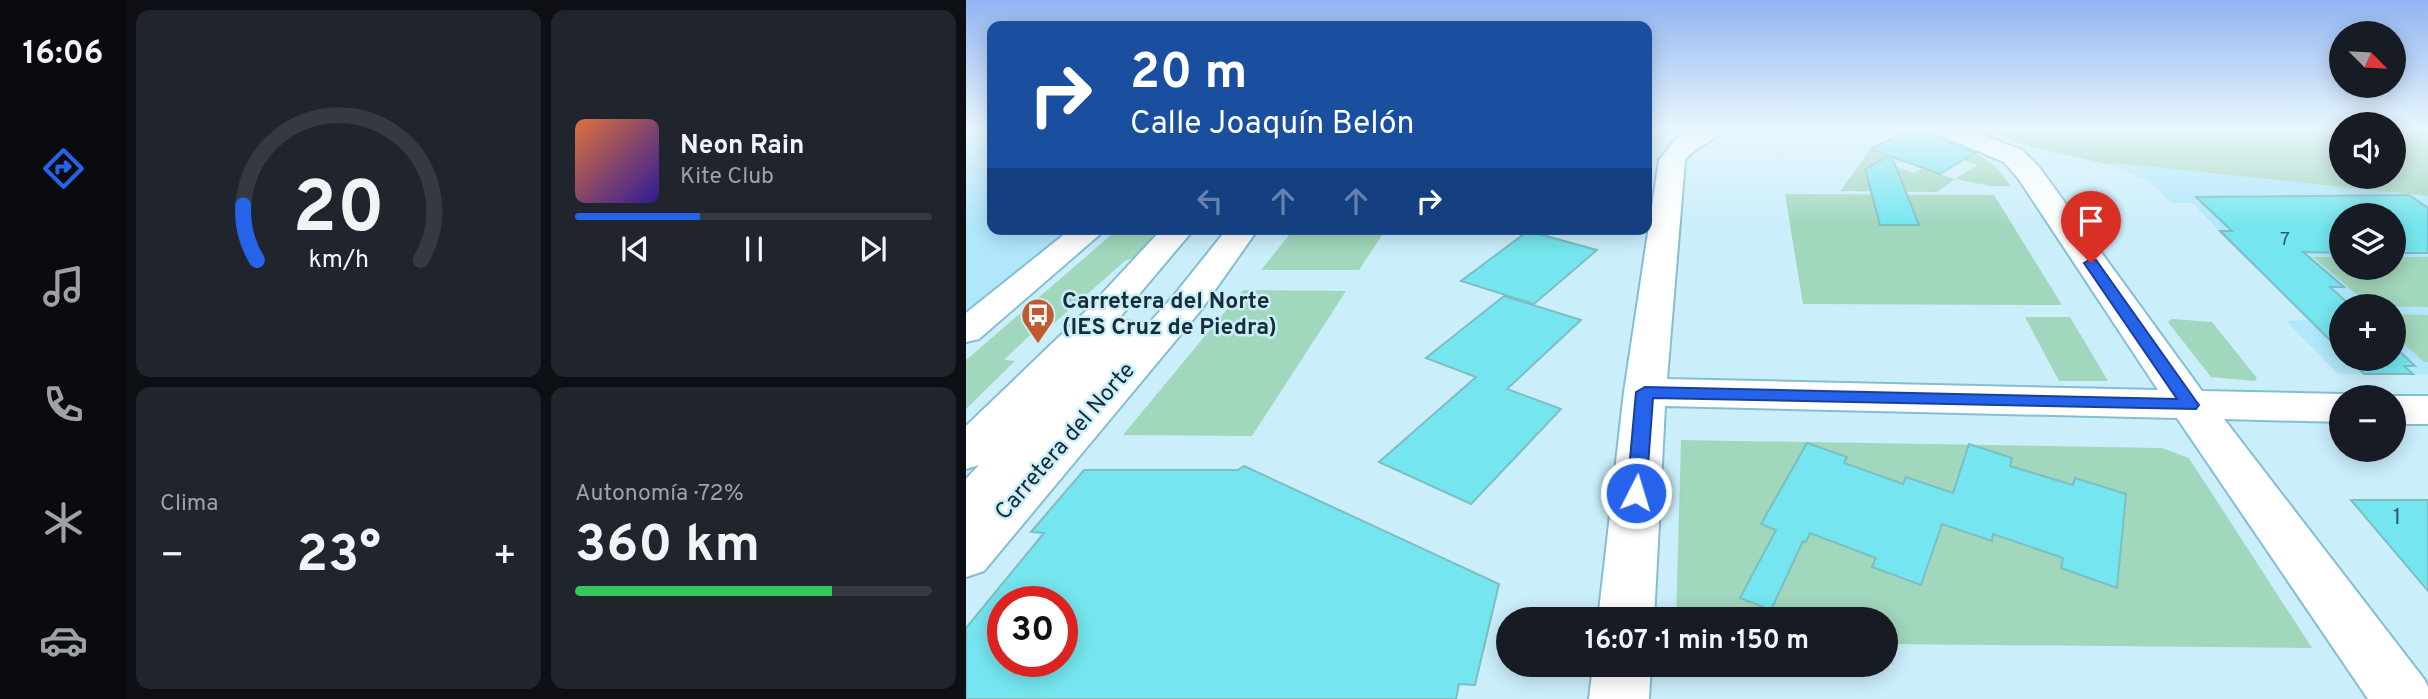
<!DOCTYPE html>
<html lang="es">
<head>
<meta charset="utf-8">
<style>
  body { margin:0; font-family:Overpass,sans-serif; background:#20242c; color:#f1f3f6; height:100vh; display:flex; flex-direction:column; font-size:26px; white-space:nowrap }
  * { box-sizing:border-box; margin:0 }
  p { font-size:23px; color:#9ea1a6 }
  .icon { flex:none; width:38px; height:38px; fill:none; stroke:currentColor; stroke-width:2; stroke-linecap:round; stroke-linejoin:round }
  .map { position:relative; flex:1; overflow:hidden }
  .panel { display:flex; flex-direction:column; gap:10px; padding:10px; background:#0d0f14; width:840px }
  .panel>* { flex:none }
  .top-card { position:absolute; left:21px; top:21px; width:665px; height:214px; border-radius:14px; box-shadow:0 4px 18px #0003; background:#1a4fa0; color:#fff; overflow:hidden }
  .needle { width:46px; rotate:114deg }
  .tools { position:absolute; left:1363px; top:21px; display:grid; gap:14px }
  .tools a { display:grid; place-items:center; width:77px; height:77px; border-radius:50%; background:#171b24; box-shadow:0 4px 18px #0003; font-size:35px }
  .speed { position:absolute; left:21px; top:586px; display:flex; gap:14px; font-size:35px; font-weight:700; text-align:center }
  .speed>* { display:grid; place-content:center; width:91px; height:91px; border-radius:50%; background:#171b24; box-shadow:0 4px 18px #0003; line-height:1 }
  .speed .limit { border:10px solid #d22; background:#fff; color:#111 }
  .pin { position:absolute; display:grid; place-items:center; width:60px; height:60px; color:#fff; margin:-72px -30px; border-radius:50% 50% 50% 0; rotate:-45deg; box-shadow:0 0 7px #0007 }
  .pin .icon { rotate:45deg }
  .me { position:absolute; width:77px; margin:-38px; rotate:5deg; stroke-linejoin:round; filter:drop-shadow(0 0 5px #0008) }
  .turn { display:flex; align-items:center; gap:24px; height:147px; padding:0 28px; font-size:32px }
  .turn .icon { width:91px; height:91px; stroke-width:2.5 }
  .turn b { display:block; font-size:49px; line-height:60px }
  .lanes { display:flex; align-items:center; height:66px; padding:0 28px; background:#0003; justify-content:center; gap:35px; direction:ltr }
  .lanes .off { opacity:.35 }
  .big { font-size:52px; font-weight:700; line-height:1.1 }
  .panel .card { flex:1; display:flex; flex-direction:column; justify-content:center; gap:10px; min-width:0; padding:0 24px; border-radius:14px; background:#20242c }
  .panel .dial { align-items:center; gap:0 }
  .dial svg { height:182px; overflow:visible; fill:none; stroke:#363941; stroke-width:7; stroke-linecap:round; text-anchor:middle }
  .dial text { fill:#f1f3f6; stroke:none }
  .song { display:flex; align-items:center; gap:21px }
  .cover { width:84px; height:84px; border-radius:10px; background:linear-gradient(135deg,hsl(20 70% 55%),hsl(250 70% 35%)) }
  .played { height:7px; border-radius:4px; background:linear-gradient(90deg,#2563eb 35%,#363941 35%) }
  .keys { display:flex; justify-content:space-around; direction:ltr }
  .heat { display:flex; justify-content:space-between; align-items:center; font-size:38px; direction:ltr }
  .charge { height:10px; border-radius:5px; background:linear-gradient(90deg,#34c759 72%,#363941 0) }
  .panel .tiles { flex:1; display:grid; gap:10px; grid-template-columns:repeat(2,1fr) }
  .trip { position:absolute; left:530px; top:607px; width:402px; height:70px; border-radius:35px; background:#171b24; box-shadow:0 4px 18px #0003; font-weight:700; line-height:70px; text-align:center }
  main { display:flex; flex:1; min-height:0 }
  .tabs { display:flex; flex-direction:column; width:126px; justify-content:space-around; align-items:center; background:#090b0e; color:#9ea1a6 }
  .tabs .icon { width:49px; height:49px }
  .tabs .on { color:#2563eb }
  .tabs b { font-size:32px; color:#f1f3f6 }
  .map>svg:first-child { display:block }
</style>
</head>
<body>
<main>
<nav class="tabs">
<b>16:06</b>
<svg class="icon on" aria-label="directions" viewBox="0 0 24 24"><path d="M12 3l9 9-9 9-9-9zM9 14v-3h6M13 9l2 2-2 2"/></svg>
<svg class="icon" aria-label="music" viewBox="0 0 24 24"><path d="M9 18V5l10-2v13"/><circle cx="6" cy="18" r="3"/><circle cx="16" cy="16" r="3"/></svg>
<svg class="icon" aria-label="phone" viewBox="0 0 24 24"><path d="M5 4h4l2 5-3 2q2 4 5 5l2-3 5 2v4C11 20 4 13 5 4z"/></svg>
<svg class="icon" aria-label="climate" viewBox="0 0 24 24"><path d="M12 3v18M4 7l16 10M4 17L20 7"/></svg>
<svg class="icon" aria-label="car" viewBox="0 0 24 24"><path d="M5 17H2v-5l4-1 3-4h7l3 4 3 1v5h-3M9 17h6M6 11h13"/><circle cx="7" cy="17" r="2"/><circle cx="17" cy="17" r="2"/></svg>
</nav>
<section class="panel">
<div class="tiles">
<div class="card dial"><svg viewBox="0 0 100 80">
<path d="M14 69A42 42 0 1 1 86 69"/>
<path d="M14 69A42 42 0 0 1 8 45" stroke="#2563eb"/>
<text x="50" y="56" font-size="32" font-weight="700">20</text>
<text x="50" y="72" font-size="11">km/h</text>
</svg></div>
<div class="card">
<div class="song"><i class="cover"></i><div><b>Neon Rain</b><p>Kite Club</p></div></div>
<div class="played"></div>
<div class="keys"><svg class="icon" aria-label="previous" viewBox="0 0 24 24"><path d="M18 5L8 12l10 7zM5 5v14"/></svg><svg class="icon" aria-label="pause" viewBox="0 0 24 24"><path d="M8 5v14M16 5v14"/></svg><svg class="icon" aria-label="next" viewBox="0 0 24 24"><path d="M6 5l10 7-10 7zM19 5v14"/></svg></div>
</div>
<div class="card"><p>Clima</p>
<div class="heat"><a>−</a><b class="big">23°</b><a>+</a></div>
</div>
<div class="card"><p>Autonomía · 72%</p><b class="big">360 km</b><div class="charge"></div></div>
</div>
</section>
<div class="map">
<svg width="1462" height="699" viewBox="0 0 1462 699">
  <rect width="100%" height="100%" fill="#cbeefb"/>
  <g fill="#b1e7fb" fill-rule="evenodd">
    <path d="M 0,128 L 26,128 L 26,229 L 107,229 L 0,315 Z"/>
    <path d="M 1148,163 L 1462,196 L 1462,374 L 1372,374 L 1320,321 L 1343,320 L 1226,203 L 1206,203 L 1184,182 L 1144,165 ZM 1376,215 L 1428,215 L 1428,268 L 1376,268 ZM 1376,306 L 1428,306 L 1428,359 L 1376,359 Z"/>
  </g>
  <g fill="#a1d7bc">
    <path d="M 1011,128 L 1375,128 L 1376,177 L 1428,177 L 1428,128 L 1462,128 L 1462,196 L 1148,163 L 1144,165 L 1066,147 Z"/>
    <path d="M 952,131 C 988,143 1024,151 1044,186 L 1024,186 L 989,179 L 971,192 L 874,191 L 905,149 L 923,156 L 915,161 L 947,173 L 957,168 L 989,179 L 1012,165 L 929,137 Z"/>
    <path d="M 819,194 L 1028,195 L 1096,305 L 837,304 Z"/>
    <path d="M 152,229 L 199,229 L 179,253 L 159,261 L 86,325 L 68,331 L 38,360 L 49,361 L 0,409 L 0,360 Z"/>
    <path d="M 328,229 L 420,229 L 393,270 L 295,270 Z"/>
    <path d="M 1347,257 L 1375,257 L 1376,268 L 1428,268 L 1428,257 L 1462,257 L 1462,307 L 1404,306 Z"/>
    <path d="M 277,290 L 380,291 L 286,436 L 157,435 Z"/>
    <path d="M 1428,314 L 1462,315 L 1462,362 L 1458,362 L 1428,335 Z"/>
    <path d="M 1059,317 L 1104,317 L 1142,381 L 1093,381 Z"/>
    <path d="M 1206,319 L 1246,322 L 1291,378 L 1289,381 L 1245,377 L 1202,322 Z"/>
    <path d="M 715,440 L 1196,448 L 1223,458 L 1346,648 L 921,644 L 920,620 L 710,620 Z"/>
  </g>
  <g fill="#75e6ef" stroke="#7cbec3" stroke-width="2" fill-rule="evenodd">
    <path d="M 947,128 L 962,128 L 967,135 L 1009,153 L 974,174 L 926,157 L 953,225 L 914,225 L 899,169 L 923,156 L 905,149 Z"/>
    <path d="M 1443,195 L 1462,208 L 1462,253 L 1428,253 L 1428,215 L 1376,215 L 1376,253 L 1337,252 L 1378,287 L 1364,287 L 1385,306 L 1376,306 L 1376,352 L 1254,231 L 1266,231 L 1230,197 Z"/>
    <path d="M 562,231 L 631,250 L 568,304 L 495,281 Z"/>
    <path d="M 538,296 L 615,320 L 541,389 L 595,409 L 505,504 L 413,462 L 510,377 L 460,358 Z"/>
    <path d="M 1428,346 L 1449,366 L 1438,366 L 1447,374 L 1398,374 L 1383,359 L 1428,359 Z"/>
    <path d="M 841,443 L 881,457 L 878,463 L 937,484 L 940,477 L 987,493 L 1003,444 L 1046,458 L 1044,466 L 1107,485 L 1109,478 L 1160,494 L 1151,588 L 1095,568 L 1097,558 L 1027,534 L 1026,541 L 976,524 L 955,585 L 906,567 L 910,558 L 844,533 L 840,542 L 837,541 L 805,610 L 774,598 L 810,530 L 795,524 Z"/>
    <path d="M 278,466 L 533,584 L 509,685 L 493,684 L 490,699 L 0,699 L 0,628 L 78,533 L 65,532 L 118,470 L 272,470 ZM 37,602 L 96,602 L 96,662 L 37,662 Z"/>
    <path d="M 1385,500 L 1462,500 L 1462,591 Z"/>
  </g>
  <g fill="none" stroke-linecap="round" stroke-linejoin="round">
    <g stroke="#84bed3" stroke-width="4">
      <g id="minor">
        <path d="M 727,128 L 760,128 C 752,140 731,144 719,160 L 701,379 L 1192,390 L 1052,178 L 1038,162 L 968,133 L 965,128 L 999,128 L 1056,150 L 1073,167 L 1236,391 L 1376,394 L 1388,397 L 1376,397 L 1376,422 L 1258,419 L 1458,679 L 1462,687 L 1462,699 L 1402,699 L 1211,418 L 699,406 L 688,620 L 632,620 L 658,392 L 693,160 L 710,139 Z"/>
        <path d="M 105,229 L 140,229 L 13,339 L 0,342 L 0,313 Z"/>
        <path d="M 196,229 L 228,229 L 148,324 L 161,321 L 174,324 L 178,329 L 209,294 L 261,229 L 292,229 L 235,310 L 18,571 L 0,577 L 0,479 L 13,465 L 0,469 L 0,426 L 119,312 Z"/>
        <path d="M 1428,396 L 1462,396 L 1462,424 L 1428,424 L 1428,397 L 1423,397 Z"/>
        <path d="M 627,665 L 685,665 L 683,699 L 623,699 Z"/>
      </g>
    </g>
    <use href="#minor" fill="#fff" fill-rule="evenodd"/>
  </g>
  <linearGradient id="sky" x2="0" y2="1"><stop stop-color="#92b4f1"/><stop offset="0.57" stop-color="#e8f7fd"/><stop offset="1" stop-color="#e8f7fd" stop-opacity="0"/></linearGradient>
  <rect width="1462" height="226" fill="url(#sky)"/>
  <path fill="#2563eb" stroke="#184099" stroke-width="2" d="M 1125,259 L 1130,260 L 1230,401 L 1233,405 L 1230,409 L 687,398 L 680,493 L 677,499 L 670,501 L 663,499 L 661,493 L 670,392 L 679,387 L 1211,399 L 1118,263 Z"/>
  <defs>
    <g id="bus-pin" transform="scale(1.75)"><path d="M0 17L-7.5 6A9.5 9.5 0 1 1 7.5 6Z" fill="#c15a2e" stroke="#cbeefb"/><path d="M-5-6H5V4H4V6H2V4H-2V6H-4V4H-5ZM-3.5-4V0h7V-4ZM-3.5 1.2v1.5H-2V1.2ZM2 1.2v1.5H3.5V1.2Z" fill="#fff"/></g>
  </defs>
  <g fill-rule="evenodd">
    <use href="#bus-pin" x="72" y="315"/>
  </g>
  <g text-anchor="middle" dominant-baseline="central" stroke-width="5" stroke-linejoin="round" paint-order="stroke">
    <g font-size="19" fill="#2e5c64">
      <text x="1319" y="240">7</text>
    </g>
    <g font-size="23" font-weight="bold" fill="#162e36" stroke="#cbeefb" text-anchor="start">
      <text x="96" y="302">Carretera del Norte<tspan x="96" dy="26">(IES Cruz de Piedra)</tspan></text>
    </g>
    <g font-size="23" fill="#162e36" stroke="#cbeefb">
      <text transform="translate(100 442) rotate(-49)">Carretera del Norte</text>
    </g>
    <g font-size="23" fill="#2e5c64">
      <text x="1431" y="518">1</text>
    </g>
  </g>
</svg>
<div class="tools">
<a><svg class="needle" viewBox="-14 -14 28 28"><path d="M0-13l5 13h-10z" fill="#e53935"/><path d="M0 13l5-13h-10z" fill="#9ea1a6"/></svg></a>
<a><svg class="icon" aria-label="sound" viewBox="0 0 24 24"><path d="M4 9h4l5-4v14l-5-4H4zM17 9q2 3 0 6"/></svg></a>
<a><svg class="icon" aria-label="layers" viewBox="0 0 24 24"><path d="M12 4l9 5-9 5-9-5zM3 14l9 5 9-5"/></svg></a>
<a>+</a>
<a>−</a>
</div>
<div class="speed"><div class="limit">30</div></div>
<div class="pin" style="left:1125px;top:263px;background:#d93025"><svg class="icon" aria-label="arrive" viewBox="0 0 24 24"><path d="M6 21V4h12l-3 4 3 4H6"/></svg></div>
<svg class="me" style="left:670px;top:493px" viewBox="-20 -20 40 40"><circle r="17" fill="#2563eb" stroke="#fff" stroke-width="3"/><path d="M0-11L8 9 0 5-8 9z" fill="#fff"/></svg>
<div class="trip">16:07 · 1 min · 150 m</div>
<div class="top-card">
<div class="turn"><svg class="icon" aria-label="right" viewBox="0 0 24 24"><path d="M7 20v-9h11M14 6l5 5-5 5"/></svg><div><b>20 m</b>Calle Joaquín Belón</div></div>
<div class="lanes"><svg class="icon off" aria-label="left" viewBox="0 0 24 24"><path d="M17 20v-9H6M10 6l-5 5 5 5"/></svg><svg class="icon off" aria-label="ahead" viewBox="0 0 24 24"><path d="M12 20V5M6 11l6-6 6 6"/></svg><svg class="icon off" aria-label="ahead" viewBox="0 0 24 24"><path d="M12 20V5M6 11l6-6 6 6"/></svg><svg class="icon" aria-label="right" viewBox="0 0 24 24"><path d="M7 20v-9h11M14 6l5 5-5 5"/></svg></div>
</div>
</div>
</main>
</body>
</html>
